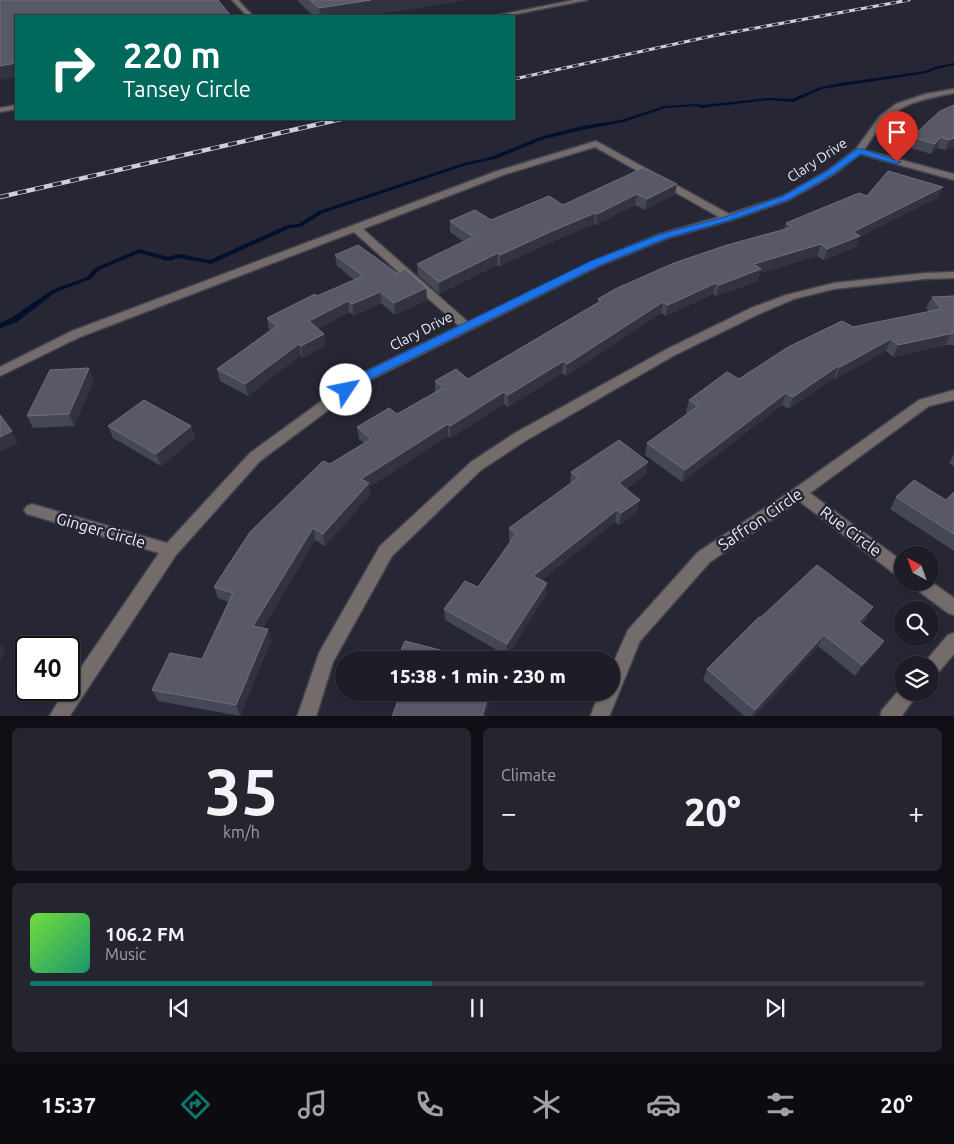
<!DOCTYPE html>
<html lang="en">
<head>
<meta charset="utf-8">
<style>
  body { margin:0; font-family:Ubuntu,sans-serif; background:#25252f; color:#f1f3f6; height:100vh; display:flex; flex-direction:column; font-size:19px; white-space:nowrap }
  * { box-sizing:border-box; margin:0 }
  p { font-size:16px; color:#a0a1a7 }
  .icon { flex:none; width:28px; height:28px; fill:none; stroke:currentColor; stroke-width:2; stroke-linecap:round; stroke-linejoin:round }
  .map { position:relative; height:716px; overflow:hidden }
  .details { display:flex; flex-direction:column; gap:12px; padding:12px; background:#100f15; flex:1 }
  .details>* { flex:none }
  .banner { position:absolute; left:15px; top:15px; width:500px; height:105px; border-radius:0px; box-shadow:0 1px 4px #0004,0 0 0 1px #3b3a44; background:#00695c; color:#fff; overflow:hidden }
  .needle { width:32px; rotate:319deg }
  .controls { position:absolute; left:894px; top:546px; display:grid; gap:10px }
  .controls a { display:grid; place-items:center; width:45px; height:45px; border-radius:50%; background:#1d1c27; box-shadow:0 1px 4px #0004,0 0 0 1px #3b3a44; font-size:25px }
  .speed { position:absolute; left:15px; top:636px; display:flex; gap:10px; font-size:25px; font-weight:700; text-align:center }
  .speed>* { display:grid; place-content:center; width:65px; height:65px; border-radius:50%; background:#1d1c27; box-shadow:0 1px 4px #0004,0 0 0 1px #3b3a44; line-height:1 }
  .speed .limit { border:2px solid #111; border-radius:8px; background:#fff; color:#111 }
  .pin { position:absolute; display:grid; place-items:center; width:42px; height:42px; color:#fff; margin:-51px -21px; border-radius:50% 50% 50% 0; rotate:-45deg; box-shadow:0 0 5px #0007 }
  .pin .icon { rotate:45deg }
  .me { position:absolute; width:55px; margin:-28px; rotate:56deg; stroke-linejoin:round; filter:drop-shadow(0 0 4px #0008) }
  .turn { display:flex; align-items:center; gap:18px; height:105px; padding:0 25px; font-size:22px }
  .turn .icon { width:65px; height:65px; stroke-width:2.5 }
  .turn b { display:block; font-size:35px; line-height:42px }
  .big { font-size:38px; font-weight:800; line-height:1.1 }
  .details .card { flex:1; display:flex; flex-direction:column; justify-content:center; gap:8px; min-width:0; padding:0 18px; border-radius:8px; background:#25252f }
  .details .dial { align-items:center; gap:0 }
  .dial b { font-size:65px; line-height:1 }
  .song { display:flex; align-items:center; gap:15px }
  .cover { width:60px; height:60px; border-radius:8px; background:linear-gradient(135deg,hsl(100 70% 55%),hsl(160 70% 35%)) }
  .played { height:5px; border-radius:2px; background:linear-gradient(90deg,#0f766e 45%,#3b3a44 45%) }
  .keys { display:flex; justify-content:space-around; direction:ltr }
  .heat { display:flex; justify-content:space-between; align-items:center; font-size:28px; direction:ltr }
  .details .tiles { flex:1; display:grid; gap:12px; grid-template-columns:1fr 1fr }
  .card:last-child { grid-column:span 2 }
  .trip { position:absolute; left:335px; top:651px; width:285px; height:50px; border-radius:25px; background:#1d1c27; box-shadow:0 1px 4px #0004,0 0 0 1px #3b3a44; font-weight:800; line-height:50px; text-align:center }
  .tabs { display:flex; height:80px; justify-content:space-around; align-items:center; background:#0c0b10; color:#a0a1a7 }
  .tabs .icon { width:35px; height:35px }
  .tabs .active { color:#0f766e }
  .tabs b { font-size:22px; color:#f1f3f6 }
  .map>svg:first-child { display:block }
</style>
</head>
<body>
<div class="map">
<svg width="954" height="717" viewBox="0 0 954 717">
  <rect width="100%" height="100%" fill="#272634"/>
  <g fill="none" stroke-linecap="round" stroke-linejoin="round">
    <path fill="#001130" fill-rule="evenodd" d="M 954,63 L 954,65 L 937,69 L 927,73 L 822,89 L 793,102 L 769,100 L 702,108 L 696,106 L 665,108 L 624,122 L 582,130 L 544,139 L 495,159 L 467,165 L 323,213 L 301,227 L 290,228 L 211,264 L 179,258 L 168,261 L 139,253 L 99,270 L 91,279 L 56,292 L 17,322 L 0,328 L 0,323 L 11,318 L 52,290 L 87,277 L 95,268 L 137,250 L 139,249 L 168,257 L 179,254 L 210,260 L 287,225 L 298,224 L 319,211 L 464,163 L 491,157 L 540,137 L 582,126 L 621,120 L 664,106 L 696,104 L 702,105 L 769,98 L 792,99 L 821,87 L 841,83 L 926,71 L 934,67 Z"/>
    <g stroke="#43424f" stroke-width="3">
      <g id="minor">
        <path d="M 232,0 L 238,0 L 253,16 L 247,16 Z"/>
        <path d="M 574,0 L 587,0 L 506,16 L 494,16 Z"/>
        <path d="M 954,89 L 954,93 C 931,98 902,102 885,121 C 877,129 871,140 864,150 L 954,174 L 954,180 L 860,154 L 833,175 L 789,200 L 732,220 L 668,238 L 599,266 L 366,382 L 260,461 L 176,555 L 69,717 L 49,717 L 65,690 L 69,690 L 69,685 L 159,553 L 27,514 L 24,510 L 27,506 L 32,504 L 167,543 L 250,453 L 356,376 L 459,326 L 354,232 L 80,337 L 0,376 L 0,367 L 72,331 L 497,171 L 596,141 L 729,214 L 783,196 L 827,171 L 856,149 L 880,116 L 896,104 L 925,94 ZM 595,147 L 719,217 L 660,234 L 591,262 L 468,322 L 363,229 L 503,175 Z"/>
        <path d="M 16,105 L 16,109 L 0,112 L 0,108 Z"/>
        <path d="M 954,272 L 954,278 L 925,279 L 834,289 L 794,299 L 759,314 L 675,355 L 525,441 L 481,470 L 392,556 L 333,662 L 316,717 L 297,717 L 319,653 L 380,546 L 471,462 L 515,433 L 667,349 L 751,308 L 786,295 L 834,283 L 925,273 Z"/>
        <path d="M 954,390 L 954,400 L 929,406 L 810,493 L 902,561 L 902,577 L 896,575 L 799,501 L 710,562 L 640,641 L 609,717 L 590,717 L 600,692 L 611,692 L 611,668 L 628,630 L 698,552 L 794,489 L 919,400 Z"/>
        <path d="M 930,581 L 954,598 L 954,615 L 948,613 L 913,587 L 911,582 L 930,582 Z"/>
        <path d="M 954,633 L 954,654 L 936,675 L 930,677 L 930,665 L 923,665 L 924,663 L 948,635 Z"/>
        <path d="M 902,687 L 902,692 L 919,692 L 901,717 L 880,717 L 882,710 Z"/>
      </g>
    </g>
    <use href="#minor" fill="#746b6b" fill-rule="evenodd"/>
    <g stroke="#ceced8" stroke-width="3">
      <path id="rail-far1" d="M 514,79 L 712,36 L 909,0"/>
    </g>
    <g stroke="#ceced8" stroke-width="4.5">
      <path id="rail" d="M 0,197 L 341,119"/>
    </g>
    <use href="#rail-far1" stroke="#272634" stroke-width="2" stroke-dasharray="6" stroke-linecap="butt"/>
    <use href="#rail" stroke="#272634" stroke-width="3" stroke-dasharray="9" stroke-linecap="butt"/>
  </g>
  <g fill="#464754">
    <path d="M 297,0 L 464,0 L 366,16 L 313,16 Z"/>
    <path d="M 954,105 L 954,146 L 945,150 L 937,148 L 931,154 L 908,147 L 912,137 Z"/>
    <path d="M 643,168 L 675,194 L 645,210 L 635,205 L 596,225 L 594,224 L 549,243 L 500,266 L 497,265 L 439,294 L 418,275 L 417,264 L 464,242 L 450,232 L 450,221 L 491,220 L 563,205 Z"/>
    <path d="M 867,196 L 939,197 L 859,237 L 856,247 L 824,260 L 817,256 L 760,273 L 758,281 L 716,296 L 713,294 L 666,316 L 661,313 L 566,376 L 562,373 L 508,407 L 504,404 L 450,438 L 448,436 L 369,487 L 370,495 L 325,546 L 315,540 L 263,628 L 271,640 L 240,716 L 158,701 L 152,690 L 202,659 L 229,602 L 218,598 L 214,587 L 330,464 L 364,443 L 359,439 L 357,427 L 397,414 L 435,392 L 435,381 L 468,379 L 598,302 L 598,299 L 784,230 L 786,223 Z"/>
    <path d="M 335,255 L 397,273 L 426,288 L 427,300 L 395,315 L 381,303 L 354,316 L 349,312 L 318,329 L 326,345 L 303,358 L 301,355 L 248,396 L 220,381 L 217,369 L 270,330 L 269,330 L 267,318 L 354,280 L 337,266 Z"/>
    <path d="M 954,296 L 954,345 L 946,345 L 893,357 L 886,351 L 835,379 L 834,378 L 789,409 L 782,405 L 682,482 L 645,455 L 647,443 L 688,414 L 686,412 L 689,400 L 739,379 L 853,327 L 929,312 L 926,308 L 932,297 Z"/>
    <path d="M 94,380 L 74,426 L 33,428 L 27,416 Z"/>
    <path d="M 108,426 L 191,426 L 195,438 L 161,466 L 113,438 Z"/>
    <path d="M 954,454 L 954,467 L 949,463 Z"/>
    <path d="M 571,472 L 646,474 L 626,489 L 637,512 L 619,525 L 615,522 L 541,580 L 546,595 L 507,656 L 445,620 L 444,609 L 478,587 L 511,542 L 509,540 L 509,528 L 570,484 Z"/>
    <path d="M 954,492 L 954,551 L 890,509 L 896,497 L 946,500 Z"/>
    <path d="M 760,618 L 866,619 L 862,624 L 877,652 L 855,676 L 818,646 L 754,717 L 745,717 L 703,680 L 707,669 Z"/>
  </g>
  <g fill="#323240">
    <path d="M 371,0 L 464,0 L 366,16 L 320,16 L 319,8 Z"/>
    <path d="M 16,63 L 16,77 L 0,80 L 0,66 Z"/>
    <path d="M 941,137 L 937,148 L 931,154 L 935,144 Z"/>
    <path d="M 954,138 L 954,146 L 945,150 L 949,140 Z"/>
    <path d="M 677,184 L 675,194 L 645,210 L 647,199 Z"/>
    <path d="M 943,187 L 939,197 L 859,237 L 856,247 L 824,260 L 827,249 L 853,232 Z"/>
    <path d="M 637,194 L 635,205 L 596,225 L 597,214 Z"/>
    <path d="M 595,213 L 594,224 L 549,243 L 500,266 L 500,255 L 550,232 Z"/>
    <path d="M 821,244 L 817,256 L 760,273 L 758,281 L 716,296 L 719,285 L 754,264 Z"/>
    <path d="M 498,253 L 497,265 L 439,294 L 439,282 Z"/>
    <path d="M 716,283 L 713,294 L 666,316 L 668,305 Z"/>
    <path d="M 426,288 L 427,300 L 395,315 L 394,303 Z"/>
    <path d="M 380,292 L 381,303 L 354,316 L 352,304 Z"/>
    <path d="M 348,301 L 349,312 L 311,333 L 309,321 Z"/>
    <path d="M 663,302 L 661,313 L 566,376 L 567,364 Z"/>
    <path d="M 951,333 L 946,345 L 893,357 L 898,345 Z"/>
    <path d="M 324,334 L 326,345 L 303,358 L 301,346 Z"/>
    <path d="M 891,339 L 886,351 L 835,379 L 840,367 Z"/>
    <path d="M 299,344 L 301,355 L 248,396 L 245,384 Z"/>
    <path d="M 564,361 L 562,373 L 508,407 L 508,395 Z"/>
    <path d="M 838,366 L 834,378 L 789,409 L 793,397 Z"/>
    <path d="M 89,368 L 94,380 L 74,426 L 69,414 Z"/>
    <path d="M 504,392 L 504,404 L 450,438 L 450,426 Z"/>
    <path d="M 786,393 L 782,405 L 682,482 L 685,470 Z"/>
    <path d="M 448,424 L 448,436 L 369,487 L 370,495 L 325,546 L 323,534 L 361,479 Z"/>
    <path d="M 191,426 L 195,438 L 161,466 L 156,454 Z"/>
    <path d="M 12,431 L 18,443 L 0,452 L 0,437 Z"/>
    <path d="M 648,462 L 646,474 L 617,495 L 619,483 Z"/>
    <path d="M 640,500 L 637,512 L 619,525 L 621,513 Z"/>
    <path d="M 617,510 L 615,522 L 532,588 L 533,576 Z"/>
    <path d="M 313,528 L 315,540 L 257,638 L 253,626 Z"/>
    <path d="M 547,583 L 546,595 L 507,656 L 507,644 Z"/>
    <path d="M 873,607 L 866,619 L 852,633 L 859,622 Z"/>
    <path d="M 268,629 L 271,640 L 240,716 L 236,705 Z"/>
    <path d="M 824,635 L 818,646 L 754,717 L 752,717 L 755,710 Z"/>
    <path d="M 884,641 L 877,652 L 855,676 L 862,665 Z"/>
    <path d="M 0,644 L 5,651 L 0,660 Z"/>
    <path d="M 489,692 L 492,692 L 485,717 L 482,717 Z"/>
  </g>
  <g fill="#585866" stroke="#6f707c">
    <path d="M 0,0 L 218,0 L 231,16 L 16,16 L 16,63 L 0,66 Z"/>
    <path d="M 310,0 L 371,0 L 319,8 Z"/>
    <path d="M 954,105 L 954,138 L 949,140 L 941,137 L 935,144 L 912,137 L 940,111 Z"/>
    <path d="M 643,168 L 677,184 L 647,199 L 637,194 L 597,214 L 595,213 L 550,232 L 500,255 L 498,253 L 439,282 L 417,264 L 473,237 L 450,221 L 475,210 L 491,220 L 549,196 L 563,205 Z"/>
    <path d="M 888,171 L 943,187 L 853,232 L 860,236 L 827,249 L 821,244 L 754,264 L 761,269 L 719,285 L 716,283 L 668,305 L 663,302 L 567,364 L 564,361 L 508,395 L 504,392 L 450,426 L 448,424 L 361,479 L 369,483 L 323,534 L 313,528 L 253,626 L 268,629 L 236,705 L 152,690 L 170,653 L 202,659 L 233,593 L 214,587 L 250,532 L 323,461 L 330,464 L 371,439 L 357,427 L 389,408 L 397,414 L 443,388 L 435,381 L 456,369 L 468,379 L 601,301 L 598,299 L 615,289 L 674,263 L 727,245 L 793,227 L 786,223 L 859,193 L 867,196 Z"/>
    <path d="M 358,245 L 397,273 L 405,269 L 426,288 L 394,303 L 380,292 L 352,304 L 348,301 L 309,321 L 324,334 L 301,346 L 299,344 L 245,384 L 217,369 L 277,326 L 267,318 L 315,294 L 317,296 L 363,276 L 335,255 Z"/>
    <path d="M 954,296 L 954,333 L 898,345 L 891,339 L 840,367 L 838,366 L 793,397 L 786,393 L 685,470 L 647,443 L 698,406 L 689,400 L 727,372 L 739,379 L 788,347 L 842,321 L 853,327 L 941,309 L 932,297 Z"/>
    <path d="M 89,368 L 69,414 L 27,416 L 50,370 Z"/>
    <path d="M 144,400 L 191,426 L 156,454 L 108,426 Z"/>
    <path d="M 0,415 L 12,431 L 0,437 Z"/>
    <path d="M 619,440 L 648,462 L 619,483 L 640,500 L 621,513 L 617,510 L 533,576 L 547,583 L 507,644 L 444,609 L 465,581 L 478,587 L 516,534 L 509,528 L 578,478 L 571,472 Z"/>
    <path d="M 914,480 L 946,500 L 954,492 L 954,534 L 896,497 Z"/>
    <path d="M 817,565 L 873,607 L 859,622 L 884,641 L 862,665 L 824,635 L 755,710 L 707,669 L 759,617 L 760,618 Z"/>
    <path d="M 405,641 L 479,660 L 397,660 Z"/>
    <path d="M 401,692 L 489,692 L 482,717 L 392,717 Z"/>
  </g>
  <path fill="#1a73e8" stroke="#114b97" d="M 857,149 L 862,149 L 901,162 L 897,164 L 861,154 L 833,174 L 790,199 L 731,220 L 667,238 L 598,266 L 382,373 C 373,377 350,395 342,393 L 340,390 L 357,376 L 591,261 L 661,234 L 725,217 L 783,196 L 827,171 Z"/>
  <g text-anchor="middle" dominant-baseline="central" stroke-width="5" stroke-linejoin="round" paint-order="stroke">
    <g font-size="14" fill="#ededf6" stroke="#272634">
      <text transform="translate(817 160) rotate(-33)">Clary Drive</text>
      <text transform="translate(421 331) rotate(-27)">Clary Drive</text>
    </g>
    <g font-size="16" fill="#ededf6" stroke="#272634">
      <text transform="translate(760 519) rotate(-34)">Saffron Circle</text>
      <text transform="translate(101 530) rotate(16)">Ginger Circle</text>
      <text transform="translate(851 531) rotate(37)">Rue Circle</text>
    </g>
  </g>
</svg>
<div class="controls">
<a><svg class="needle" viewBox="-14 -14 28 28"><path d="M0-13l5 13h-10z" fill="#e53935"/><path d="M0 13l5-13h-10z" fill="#a0a1a7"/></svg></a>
<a><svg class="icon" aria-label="search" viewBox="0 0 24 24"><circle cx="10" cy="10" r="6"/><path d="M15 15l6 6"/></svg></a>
<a><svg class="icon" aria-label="layers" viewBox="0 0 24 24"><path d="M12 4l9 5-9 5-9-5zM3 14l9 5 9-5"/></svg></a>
</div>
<div class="speed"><div class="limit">40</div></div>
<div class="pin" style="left:897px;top:162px;background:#d93025"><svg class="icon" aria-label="arrive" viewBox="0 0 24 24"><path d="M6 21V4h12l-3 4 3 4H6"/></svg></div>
<svg class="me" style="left:346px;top:390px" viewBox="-20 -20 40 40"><circle r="19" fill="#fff"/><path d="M0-13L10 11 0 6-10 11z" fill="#1a73e8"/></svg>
<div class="trip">15:38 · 1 min · 230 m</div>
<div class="banner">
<div class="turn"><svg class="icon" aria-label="right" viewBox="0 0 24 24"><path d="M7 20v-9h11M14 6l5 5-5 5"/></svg><div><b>220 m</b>Tansey Circle</div></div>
</div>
</div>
<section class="details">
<div class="tiles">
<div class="card dial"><b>35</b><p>km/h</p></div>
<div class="card"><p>Climate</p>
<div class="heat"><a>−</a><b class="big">20°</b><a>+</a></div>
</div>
<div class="card">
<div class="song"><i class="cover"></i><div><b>106.2 FM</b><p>Music</p></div></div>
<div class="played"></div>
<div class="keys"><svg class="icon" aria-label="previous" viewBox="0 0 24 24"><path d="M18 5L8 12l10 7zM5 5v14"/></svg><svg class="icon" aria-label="pause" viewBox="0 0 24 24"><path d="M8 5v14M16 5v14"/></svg><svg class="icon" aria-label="next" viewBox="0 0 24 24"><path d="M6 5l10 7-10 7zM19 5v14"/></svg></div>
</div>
</div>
</section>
<nav class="tabs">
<b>15:37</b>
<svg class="icon active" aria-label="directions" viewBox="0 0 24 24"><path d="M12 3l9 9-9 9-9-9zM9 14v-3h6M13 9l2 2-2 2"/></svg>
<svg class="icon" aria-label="music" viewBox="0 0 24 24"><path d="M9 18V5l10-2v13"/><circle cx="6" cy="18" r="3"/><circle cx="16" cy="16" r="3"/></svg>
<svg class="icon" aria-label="phone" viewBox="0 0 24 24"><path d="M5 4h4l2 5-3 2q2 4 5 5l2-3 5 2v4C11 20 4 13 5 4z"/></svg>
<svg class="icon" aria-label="climate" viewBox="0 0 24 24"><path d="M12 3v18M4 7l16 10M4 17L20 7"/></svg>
<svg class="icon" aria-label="car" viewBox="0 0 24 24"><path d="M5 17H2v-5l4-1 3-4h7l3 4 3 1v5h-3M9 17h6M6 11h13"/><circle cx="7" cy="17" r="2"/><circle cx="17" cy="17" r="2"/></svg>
<svg class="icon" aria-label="filters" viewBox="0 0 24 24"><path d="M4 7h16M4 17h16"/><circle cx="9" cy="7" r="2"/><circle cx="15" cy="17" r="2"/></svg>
<b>20°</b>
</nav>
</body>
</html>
